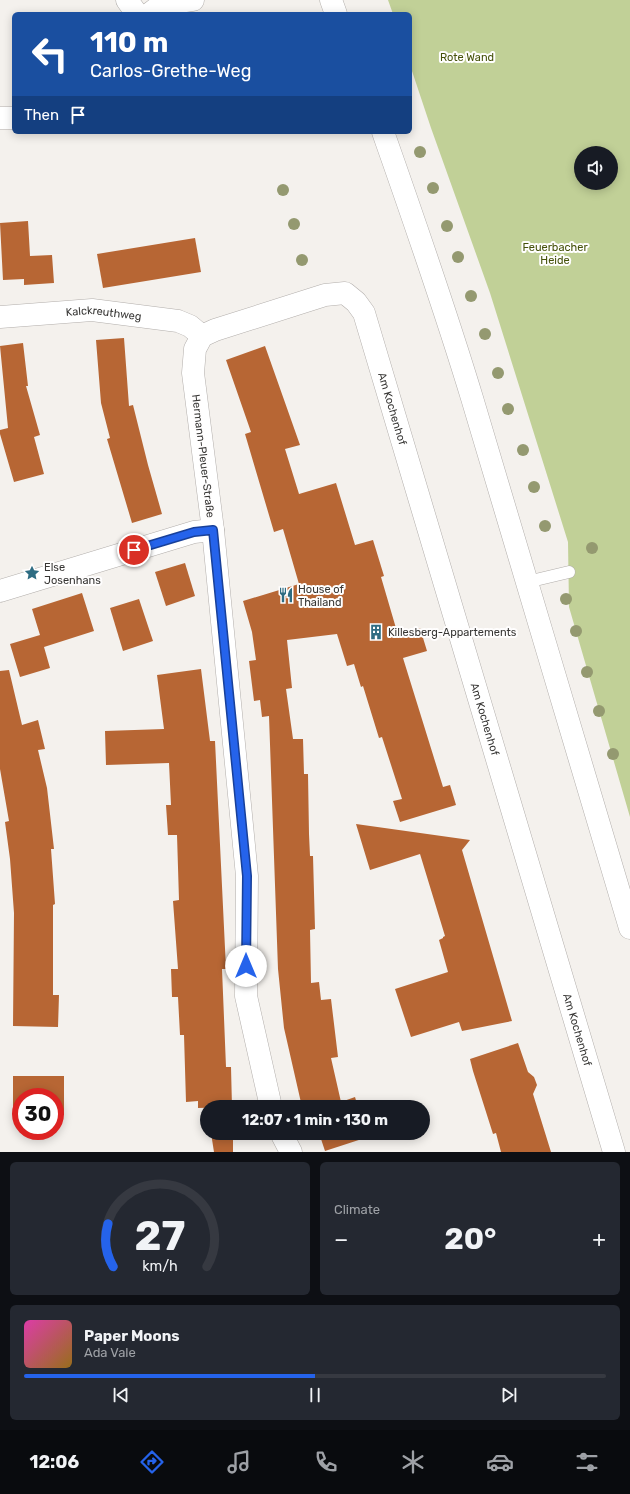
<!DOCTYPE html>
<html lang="en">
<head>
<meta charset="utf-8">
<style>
  body { margin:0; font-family:Rubik,sans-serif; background:#242831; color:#f1f3f6; height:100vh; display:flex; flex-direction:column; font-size:15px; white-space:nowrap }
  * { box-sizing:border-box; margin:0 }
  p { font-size:13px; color:#9ea1a6 }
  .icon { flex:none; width:22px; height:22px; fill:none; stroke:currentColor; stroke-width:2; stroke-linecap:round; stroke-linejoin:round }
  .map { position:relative; height:1152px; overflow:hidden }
  .drawer { display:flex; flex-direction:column; gap:10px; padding:10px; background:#0d0f14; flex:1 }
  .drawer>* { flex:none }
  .banner { position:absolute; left:12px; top:12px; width:400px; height:122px; border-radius:6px; box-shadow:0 2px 10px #0003; background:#1a4fa0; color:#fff; overflow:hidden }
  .buttons { position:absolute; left:574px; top:146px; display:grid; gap:8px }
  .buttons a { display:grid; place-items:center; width:44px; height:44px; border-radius:50%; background:#171b24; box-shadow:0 2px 10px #0003; font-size:20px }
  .speed { position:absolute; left:12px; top:1088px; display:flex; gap:8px; font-size:20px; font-weight:700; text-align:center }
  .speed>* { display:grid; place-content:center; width:52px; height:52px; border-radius:50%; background:#171b24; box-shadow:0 2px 10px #0003; line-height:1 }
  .speed .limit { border:6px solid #d22; background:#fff; color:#111 }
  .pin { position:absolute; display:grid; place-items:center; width:34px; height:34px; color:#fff; margin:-17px; border:2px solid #fff; border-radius:50%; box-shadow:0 1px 4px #0007 }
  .me { position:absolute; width:44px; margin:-22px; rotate:0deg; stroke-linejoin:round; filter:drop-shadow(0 0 3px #0008) }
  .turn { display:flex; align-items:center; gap:14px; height:84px; padding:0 12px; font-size:18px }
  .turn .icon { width:52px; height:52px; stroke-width:2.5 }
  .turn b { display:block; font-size:28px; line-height:34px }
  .then { display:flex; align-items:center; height:38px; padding:0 12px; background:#0003; gap:8px; font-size:15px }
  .big { font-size:30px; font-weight:700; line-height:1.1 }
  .drawer .card { flex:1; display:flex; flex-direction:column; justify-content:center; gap:6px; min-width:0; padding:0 14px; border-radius:6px; background:#242831 }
  .drawer .dial { align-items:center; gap:0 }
  .dial svg { height:104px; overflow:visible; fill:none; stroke:#363941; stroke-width:7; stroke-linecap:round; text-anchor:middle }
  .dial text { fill:#f1f3f6; stroke:none }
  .song { display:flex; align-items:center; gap:12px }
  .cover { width:48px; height:48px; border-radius:6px; background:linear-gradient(135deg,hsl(320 70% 55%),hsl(40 70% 35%)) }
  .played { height:4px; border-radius:2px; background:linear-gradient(90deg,#2563eb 50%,#363941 50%) }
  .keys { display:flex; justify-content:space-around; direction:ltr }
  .heat { display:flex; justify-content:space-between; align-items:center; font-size:22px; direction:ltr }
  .drawer .tiles { flex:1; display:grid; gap:10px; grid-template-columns:1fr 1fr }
  .card:last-child { grid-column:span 2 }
  .trip { position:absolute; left:200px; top:1100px; width:230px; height:40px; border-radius:20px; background:#171b24; box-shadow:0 2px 10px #0003; font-weight:700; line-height:40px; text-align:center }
  .tab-bar { display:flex; height:64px; justify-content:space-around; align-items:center; background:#090b0e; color:#9ea1a6 }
  .tab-bar .icon { width:28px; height:28px }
  .tab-bar .current { color:#2563eb }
  .tab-bar b { font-size:18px; color:#f1f3f6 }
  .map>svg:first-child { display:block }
</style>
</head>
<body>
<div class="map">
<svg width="630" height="1152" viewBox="0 0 630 1152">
  <rect width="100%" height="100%" fill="#f4f1ed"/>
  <path fill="#c1d097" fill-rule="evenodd" d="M 388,0 L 630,0 L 630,817 L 569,607 L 568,542 L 490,293 L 431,128 L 410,65 L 410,14 L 393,14 ZM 581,153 L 611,153 L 611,183 L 581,183 Z"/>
  <g fill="#b76634">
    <path d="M 28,221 L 30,256 L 52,255 L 54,283 L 24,285 L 24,279 L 3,280 L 0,223 Z"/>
    <path d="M 195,238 L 201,272 L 103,288 L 97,254 Z"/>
    <path d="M 124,338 L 129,406 L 133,405 L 148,465 L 162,514 L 132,523 L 107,439 L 110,438 L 101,403 L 96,340 Z"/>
    <path d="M 23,343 L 28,386 L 26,386 L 40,435 L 34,437 L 44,474 L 14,482 L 0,434 L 0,430 L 8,428 L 0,346 Z"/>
    <path d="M 265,346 L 300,445 L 285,449 L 299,494 L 336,483 L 355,545 L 373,540 L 384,576 L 381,577 L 398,635 L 420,628 L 427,651 L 403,658 L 443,787 L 450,785 L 456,805 L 400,822 L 393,801 L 402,799 L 382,737 L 379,738 L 363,686 L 361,687 L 354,664 L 347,666 L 337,634 L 287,640 L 292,688 L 286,689 L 293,739 L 303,739 L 304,774 L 308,774 L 309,834 L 310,856 L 313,856 L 315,929 L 310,930 L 311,983 L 319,982 L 321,1000 L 331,999 L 338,1057 L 331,1058 L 341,1102 L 355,1097 L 358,1107 L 302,1107 L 284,1028 L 278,969 L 269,716 L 262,717 L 260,700 L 254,701 L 249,661 L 256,660 L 252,632 L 243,601 L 299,584 L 283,529 L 274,532 L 245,434 L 251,432 L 226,360 Z"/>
    <path d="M 185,563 L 195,596 L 166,606 L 155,572 Z"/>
    <path d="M 82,593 L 94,631 L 44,647 L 50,668 L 20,677 L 10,644 L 40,635 L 32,609 Z"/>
    <path d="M 139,599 L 153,641 L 123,651 L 110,608 Z"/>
    <path d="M 201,669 L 210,741 L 215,741 L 226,969 L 222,969 L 226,1067 L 231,1067 L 232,1107 L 198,1108 L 198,1101 L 186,1102 L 184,1035 L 180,1035 L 178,997 L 172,997 L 171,969 L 178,969 L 173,901 L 179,900 L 177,835 L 168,835 L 166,805 L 171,805 L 169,763 L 106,765 L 105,731 L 164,729 L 157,675 Z"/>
    <path d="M 9,670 L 22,725 L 38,720 L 45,749 L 38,750 L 47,788 L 54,849 L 51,849 L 55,904 L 53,905 L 53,995 L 59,995 L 58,1027 L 13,1026 L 14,913 L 10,859 L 5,822 L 9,821 L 0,769 L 0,671 Z"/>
    <path d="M 356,824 L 470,840 L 462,850 L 512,1021 L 462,1031 L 459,1022 L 411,1037 L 395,989 L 448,972 L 439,940 L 443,938 L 443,937 L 445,936 L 420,854 L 370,870 Z"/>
    <path d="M 518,1043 L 528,1072 L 534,1077 L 537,1085 L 533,1094 L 551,1152 L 501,1152 L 496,1133 L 493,1134 L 473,1071 L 470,1059 Z"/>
    <path d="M 13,1076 L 64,1076 L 64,1115 L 55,1115 L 55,1097 L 21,1097 L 21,1115 L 13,1115 Z"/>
    <path d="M 211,1133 L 233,1133 L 233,1152 L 214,1152 Z"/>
    <path d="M 319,1133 L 367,1133 L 368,1137 L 325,1151 Z"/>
  </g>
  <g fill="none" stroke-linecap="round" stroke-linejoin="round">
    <g stroke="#b2aeab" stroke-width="13">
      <path id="lane" d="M 527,582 L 569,572"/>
    </g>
    <g stroke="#b2aeab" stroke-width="23">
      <g id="street">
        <path d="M 127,0 L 137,14"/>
        <path d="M 149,14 L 161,5 L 193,0"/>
        <path d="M 0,118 L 14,118"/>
        <path id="s1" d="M 0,317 L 92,310 L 178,321 L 190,326 L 202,336"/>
        <path d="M 0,591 L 194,532 L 213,530"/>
        <path id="s2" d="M 271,1107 L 246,996 L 247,876 L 213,530 L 193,373 L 195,349 L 202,336 L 215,330 L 325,295 L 345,293 L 356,302 L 364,313 L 614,1152"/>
        <path d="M 281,1133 L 291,1152"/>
      </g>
    </g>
    <g stroke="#b2aeab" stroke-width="23">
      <g id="secondary">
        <path d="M 331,0 L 336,14"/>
        <path d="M 383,132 C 414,220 445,309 472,398 C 526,574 576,752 630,928"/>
      </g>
    </g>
    <use href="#lane" stroke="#fff" stroke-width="12"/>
    <use href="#street" stroke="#fff" stroke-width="22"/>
    <use href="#secondary" stroke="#fff" stroke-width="22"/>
  </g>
  <g fill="#949970">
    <circle cx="420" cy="152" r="6"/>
    <circle cx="433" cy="188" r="6"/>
    <circle cx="283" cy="190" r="6"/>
    <circle cx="294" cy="224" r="6"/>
    <circle cx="447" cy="226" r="6"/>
    <circle cx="458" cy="257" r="6"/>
    <circle cx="302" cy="260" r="6"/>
    <circle cx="471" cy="296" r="6"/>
    <circle cx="485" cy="334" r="6"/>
    <circle cx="498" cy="373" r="6"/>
    <circle cx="508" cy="409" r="6"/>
    <circle cx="523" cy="450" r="6"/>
    <circle cx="534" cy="487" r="6"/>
    <circle cx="545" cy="526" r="6"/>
    <circle cx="592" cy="548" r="6"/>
    <circle cx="566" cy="599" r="6"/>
    <circle cx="576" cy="631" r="6"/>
    <circle cx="587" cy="672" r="6"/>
    <circle cx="599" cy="711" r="6"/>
    <circle cx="613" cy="754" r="6"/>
  </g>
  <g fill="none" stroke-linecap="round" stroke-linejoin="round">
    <g stroke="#184099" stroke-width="10">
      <path id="route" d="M 134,550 L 194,532 L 213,530 L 247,876 L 246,966"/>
    </g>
    <use href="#route" stroke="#2563eb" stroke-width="7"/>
  </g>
  <defs>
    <g id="sight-bare" transform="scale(1.2)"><path d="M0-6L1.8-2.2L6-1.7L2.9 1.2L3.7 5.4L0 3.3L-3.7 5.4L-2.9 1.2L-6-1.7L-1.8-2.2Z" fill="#2e6c82" stroke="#fffefe" stroke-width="2.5" paint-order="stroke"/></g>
    <g id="restaurant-bare" transform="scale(1.2)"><path d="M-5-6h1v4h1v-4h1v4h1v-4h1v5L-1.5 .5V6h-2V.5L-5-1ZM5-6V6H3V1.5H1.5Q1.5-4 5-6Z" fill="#2e6c82" stroke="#fffefe" stroke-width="2.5" paint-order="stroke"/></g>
    <g id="building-bare" transform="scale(1.2)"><path d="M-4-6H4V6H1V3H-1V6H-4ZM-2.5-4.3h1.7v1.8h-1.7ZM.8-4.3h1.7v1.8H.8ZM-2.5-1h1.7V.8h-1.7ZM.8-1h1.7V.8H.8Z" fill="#2e6c82" stroke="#fffefe" stroke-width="2.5" paint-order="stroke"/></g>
  </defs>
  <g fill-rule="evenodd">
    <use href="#sight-bare" x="32" y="573"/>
    <use href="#restaurant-bare" x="286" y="595"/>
    <use href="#building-bare" x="376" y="632"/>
  </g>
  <g text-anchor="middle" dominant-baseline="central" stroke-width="4" stroke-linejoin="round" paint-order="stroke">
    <g font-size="11" fill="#45510a" stroke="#fffefe">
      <text x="467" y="57">Rote Wand</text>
      <text x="555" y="247">Feuerbacher<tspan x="555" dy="13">Heide</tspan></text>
    </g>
    <g font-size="11" fill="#373634" stroke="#fffefe">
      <text stroke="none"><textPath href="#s1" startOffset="104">Kalckreuthweg</textPath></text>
      <text stroke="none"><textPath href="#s2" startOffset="1056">Am Kochenhof</textPath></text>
      <text transform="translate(203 456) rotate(83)">Hermann-Pleuer-Straße</text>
      <text stroke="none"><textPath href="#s2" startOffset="1380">Am Kochenhof</textPath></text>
      <text stroke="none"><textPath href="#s2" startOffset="1704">Am Kochenhof</textPath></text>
    </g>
    <g font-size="11" fill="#373634" stroke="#fffefe" text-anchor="start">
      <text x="44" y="567">Else<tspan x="44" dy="13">Josenhans</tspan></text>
      <text x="298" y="589">House of<tspan x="298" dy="13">Thailand</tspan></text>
      <text x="388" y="632">Killesberg-Appartements</text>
    </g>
  </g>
</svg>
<div class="buttons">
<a><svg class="icon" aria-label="sound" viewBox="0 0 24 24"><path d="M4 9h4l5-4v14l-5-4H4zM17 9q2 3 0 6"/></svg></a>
</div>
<div class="speed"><div class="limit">30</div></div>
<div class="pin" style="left:134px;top:550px;background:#d93025"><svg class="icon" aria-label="arrive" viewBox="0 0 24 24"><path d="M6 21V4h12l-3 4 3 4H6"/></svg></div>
<svg class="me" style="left:246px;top:966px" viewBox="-20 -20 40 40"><circle r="19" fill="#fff"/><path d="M0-13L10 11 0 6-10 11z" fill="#2563eb"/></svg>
<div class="trip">12:07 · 1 min · 130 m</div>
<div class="banner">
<div class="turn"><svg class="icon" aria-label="left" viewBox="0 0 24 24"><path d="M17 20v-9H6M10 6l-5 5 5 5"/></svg><div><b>110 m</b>Carlos-Grethe-Weg</div></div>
<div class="then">Then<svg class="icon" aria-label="arrive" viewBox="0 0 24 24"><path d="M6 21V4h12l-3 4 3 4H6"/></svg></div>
</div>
</div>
<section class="drawer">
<div class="tiles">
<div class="card dial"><svg viewBox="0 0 100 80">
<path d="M14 69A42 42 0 1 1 86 69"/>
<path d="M14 69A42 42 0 0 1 10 36" stroke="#2563eb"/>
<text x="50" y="56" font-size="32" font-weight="700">27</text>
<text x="50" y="72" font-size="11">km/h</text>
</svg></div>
<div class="card"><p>Climate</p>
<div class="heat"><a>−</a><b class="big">20°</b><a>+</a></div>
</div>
<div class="card">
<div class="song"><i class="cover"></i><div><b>Paper Moons</b><p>Ada Vale</p></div></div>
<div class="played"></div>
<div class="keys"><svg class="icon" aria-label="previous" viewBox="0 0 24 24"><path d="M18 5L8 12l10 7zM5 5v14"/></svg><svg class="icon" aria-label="pause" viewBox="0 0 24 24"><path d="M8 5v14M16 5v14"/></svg><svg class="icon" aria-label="next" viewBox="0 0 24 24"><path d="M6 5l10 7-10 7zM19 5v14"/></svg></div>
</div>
</div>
</section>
<nav class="tab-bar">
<b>12:06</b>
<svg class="icon current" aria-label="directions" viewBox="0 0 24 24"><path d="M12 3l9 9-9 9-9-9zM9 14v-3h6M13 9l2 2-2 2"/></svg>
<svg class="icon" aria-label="music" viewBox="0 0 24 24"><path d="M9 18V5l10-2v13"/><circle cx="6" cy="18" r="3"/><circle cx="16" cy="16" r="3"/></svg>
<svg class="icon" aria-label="phone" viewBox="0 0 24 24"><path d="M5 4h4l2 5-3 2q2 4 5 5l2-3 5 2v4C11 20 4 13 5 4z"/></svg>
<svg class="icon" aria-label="climate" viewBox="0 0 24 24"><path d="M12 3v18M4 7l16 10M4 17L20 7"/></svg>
<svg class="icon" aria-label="car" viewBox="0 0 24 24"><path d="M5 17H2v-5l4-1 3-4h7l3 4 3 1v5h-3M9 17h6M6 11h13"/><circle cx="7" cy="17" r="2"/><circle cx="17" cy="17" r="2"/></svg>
<svg class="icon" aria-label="filters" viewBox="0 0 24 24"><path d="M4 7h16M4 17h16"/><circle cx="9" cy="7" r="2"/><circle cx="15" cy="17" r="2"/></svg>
</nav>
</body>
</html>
